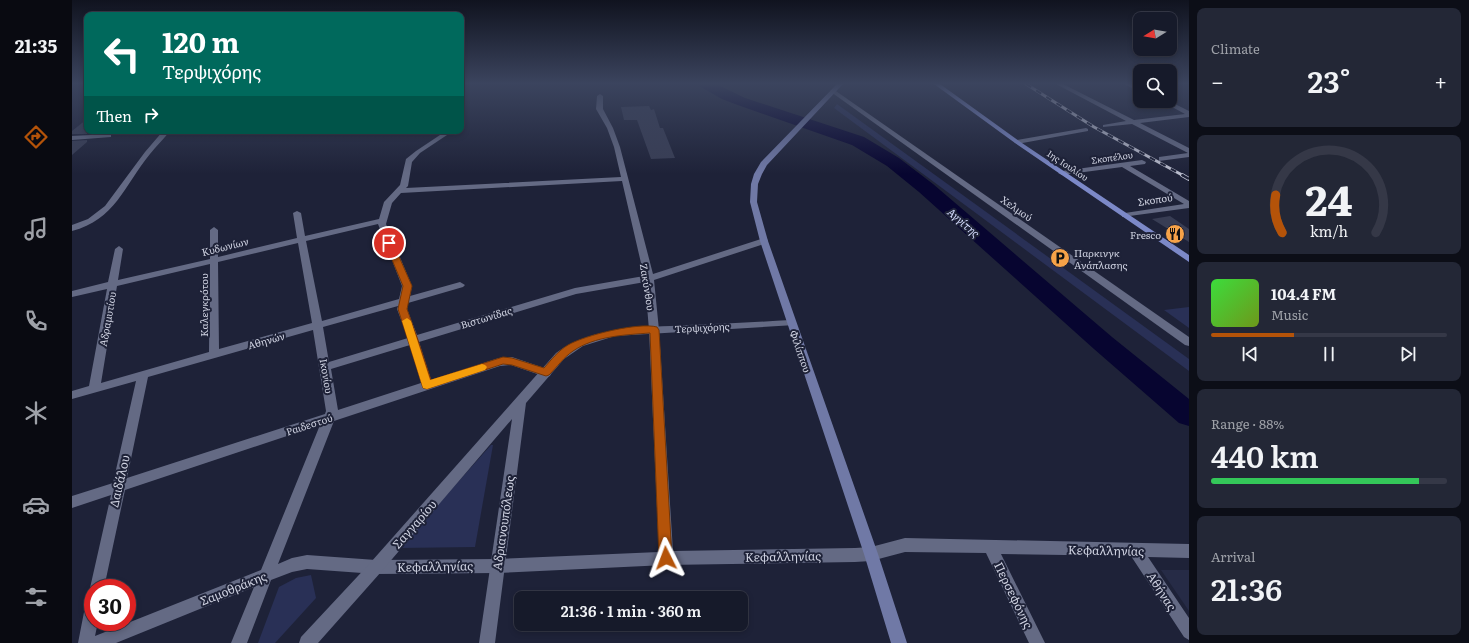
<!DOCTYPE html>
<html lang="en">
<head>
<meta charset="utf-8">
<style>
  body { margin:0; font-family:Literata,serif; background:#232736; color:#f1f3f6; height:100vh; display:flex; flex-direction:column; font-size:15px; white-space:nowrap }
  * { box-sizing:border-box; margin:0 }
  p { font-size:13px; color:#9ea1a8 }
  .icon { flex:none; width:22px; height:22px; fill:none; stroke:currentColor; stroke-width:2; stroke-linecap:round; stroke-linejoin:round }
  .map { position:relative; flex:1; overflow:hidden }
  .drawer { display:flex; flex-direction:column; gap:8px; padding:8px; background:#0c0e17; width:280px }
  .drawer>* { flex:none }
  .banner { position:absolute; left:12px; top:12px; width:380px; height:122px; border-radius:8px; box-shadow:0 2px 6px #0003,0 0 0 1px #353847; background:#00695c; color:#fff; overflow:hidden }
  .needle { width:26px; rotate:259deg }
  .fabs { position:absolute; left:1061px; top:12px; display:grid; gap:8px }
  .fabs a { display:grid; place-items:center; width:44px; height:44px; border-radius:8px; background:#161a2a; box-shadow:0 2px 6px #0003,0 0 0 1px #353847; font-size:20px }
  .speed { position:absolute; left:12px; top:579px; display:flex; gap:8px; font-size:20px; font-weight:700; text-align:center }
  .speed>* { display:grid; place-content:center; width:52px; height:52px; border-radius:50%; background:#161a2a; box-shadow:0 2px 6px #0003,0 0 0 1px #353847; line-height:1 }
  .speed .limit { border:6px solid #d22; background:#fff; color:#111 }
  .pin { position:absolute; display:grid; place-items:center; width:34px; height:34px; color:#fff; margin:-17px; border:2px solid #fff; border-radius:50%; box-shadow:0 1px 4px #0007 }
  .me { position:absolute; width:44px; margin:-22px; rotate:357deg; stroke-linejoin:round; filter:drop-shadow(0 0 3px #0008) }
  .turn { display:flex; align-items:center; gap:14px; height:84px; padding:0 12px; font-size:18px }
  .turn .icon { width:52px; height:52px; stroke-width:2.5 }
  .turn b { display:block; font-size:28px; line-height:34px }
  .then { display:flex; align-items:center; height:38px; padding:0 12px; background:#0003; gap:8px; font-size:15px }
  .big { font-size:30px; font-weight:600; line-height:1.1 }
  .drawer .card { flex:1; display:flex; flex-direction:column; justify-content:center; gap:6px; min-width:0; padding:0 14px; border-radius:8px; background:#232736 }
  .drawer .dial { align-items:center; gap:0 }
  .dial svg { height:104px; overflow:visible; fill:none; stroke:#353847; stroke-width:7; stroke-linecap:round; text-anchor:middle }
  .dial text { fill:#f1f3f6; stroke:none }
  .song { display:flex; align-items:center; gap:12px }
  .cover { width:48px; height:48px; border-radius:6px; background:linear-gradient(135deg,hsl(120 70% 55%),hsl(80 70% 35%)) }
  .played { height:4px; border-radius:2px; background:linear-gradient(90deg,#b45309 35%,#353847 35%) }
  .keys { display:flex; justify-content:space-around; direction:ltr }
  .heat { display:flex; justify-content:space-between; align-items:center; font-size:22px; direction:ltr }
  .charge { height:6px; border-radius:3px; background:linear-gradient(90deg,#34c759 88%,#353847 0) }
  .trip { position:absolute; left:442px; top:591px; width:234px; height:40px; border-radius:8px; background:#161a2a; box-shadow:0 2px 6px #0003,0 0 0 1px #353847; font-weight:600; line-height:40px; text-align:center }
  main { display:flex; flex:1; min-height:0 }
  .dock { display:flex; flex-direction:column; width:72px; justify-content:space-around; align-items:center; background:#090a11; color:#9ea1a8 }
  .dock .icon { width:28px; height:28px }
  .dock .active { color:#b45309 }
  .dock b { font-size:18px; color:#f1f3f6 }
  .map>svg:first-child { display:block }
</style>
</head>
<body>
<main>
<nav class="dock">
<b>21:35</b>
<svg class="icon active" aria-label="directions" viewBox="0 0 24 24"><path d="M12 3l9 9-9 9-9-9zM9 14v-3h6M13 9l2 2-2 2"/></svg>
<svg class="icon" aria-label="music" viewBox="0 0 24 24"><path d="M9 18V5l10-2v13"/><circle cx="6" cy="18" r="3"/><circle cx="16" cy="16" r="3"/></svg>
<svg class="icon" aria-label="phone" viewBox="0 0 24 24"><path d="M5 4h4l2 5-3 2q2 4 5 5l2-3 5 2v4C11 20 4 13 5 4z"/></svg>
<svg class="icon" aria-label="climate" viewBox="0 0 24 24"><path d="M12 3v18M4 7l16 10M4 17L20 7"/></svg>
<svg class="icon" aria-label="car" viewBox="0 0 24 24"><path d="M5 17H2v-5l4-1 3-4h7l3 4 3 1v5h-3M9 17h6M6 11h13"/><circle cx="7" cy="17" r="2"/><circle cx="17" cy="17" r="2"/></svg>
<svg class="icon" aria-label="filters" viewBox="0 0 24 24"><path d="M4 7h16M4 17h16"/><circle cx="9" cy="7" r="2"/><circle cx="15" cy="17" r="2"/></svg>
</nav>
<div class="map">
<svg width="1117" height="643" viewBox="0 0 1117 643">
  <rect width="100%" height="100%" fill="#1e2238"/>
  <path fill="#262b46" d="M 1089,570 L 1117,570 L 1117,611 Z"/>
  <g fill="#293056">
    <path d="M 765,104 L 1117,359 L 1117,371 L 762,108 Z"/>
    <path d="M 1117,307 L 1117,328 L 1092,310 Z"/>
    <path d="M 419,445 L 421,445 L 403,547 L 327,548 Z"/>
    <path d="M 239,575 L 244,598 L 203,643 L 186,643 L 207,587 L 224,578 Z"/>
  </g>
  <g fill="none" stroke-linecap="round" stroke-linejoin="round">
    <path fill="#070530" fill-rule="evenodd" d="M 627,84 L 644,84 L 673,98 L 792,137 L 827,158 L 861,184 L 1040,337 L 1117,399 L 1117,426 L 1107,423 L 1022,349 L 847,192 L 815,166 L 780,145 L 663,104 L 650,99 L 629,87 Z"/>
  </g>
  <g fill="#383d54">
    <path d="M 577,106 L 579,110 L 582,109 L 588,128 L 591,128 L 603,158 L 579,159 L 565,120 L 552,120 L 549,107 Z"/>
    <path d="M 15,119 L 15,134 L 0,134 L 0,131 Z"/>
    <path d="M 15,140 L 15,142 L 0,155 L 0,141 Z"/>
    <path d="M 1098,216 L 1117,229 L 1117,242 L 1080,219 Z"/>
  </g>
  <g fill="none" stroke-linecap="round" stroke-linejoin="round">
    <g fill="#646a84" fill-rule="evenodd">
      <path d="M 389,84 L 392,86 L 392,104 L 389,106 Z"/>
      <path d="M 984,84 L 991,84 L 1062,120 L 1113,114 L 1089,101 L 1097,101 L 1117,111 L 1117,117 L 1068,123 L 1117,148 L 1117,157 L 1087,161 L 1087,157 L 1116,153 L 1060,124 L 1031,127 L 1031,125 L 1054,121 Z"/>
      <path d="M 1052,84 L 1059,84 L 1068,88 L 1068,92 Z"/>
      <path d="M 761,89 L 1117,337 L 1117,346 L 1113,345 L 759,92 L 758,91 Z"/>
      <path d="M 528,94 L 531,96 L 531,109 L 541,128 L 548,147 L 581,274 L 689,239 L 695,239 L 696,241 L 695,243 L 582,280 L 587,330 L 601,551 L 783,548 L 799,547 L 833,538 L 1117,544 L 1117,558 L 1076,557 L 1117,618 L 1117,640 L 1112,637 L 1059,556 L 929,554 L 973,643 L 957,643 L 914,553 L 833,552 L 799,561 L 783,562 L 594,565 L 425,573 L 304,574 L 235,569 L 220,572 L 199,580 L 175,643 L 159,643 L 182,587 L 44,643 L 6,643 L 13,607 L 16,602 L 21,599 L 21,622 L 26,622 L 23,636 L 189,570 L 248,425 L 53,490 L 32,588 L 21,588 L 21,594 L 20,593 L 18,588 L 39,495 L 0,508 L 0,496 L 41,483 L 64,381 L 0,399 L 0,391 L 17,386 L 35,289 L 0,297 L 0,291 L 36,282 L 43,249 L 47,246 L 51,249 L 46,280 L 138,259 L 138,230 L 142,227 L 146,230 L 146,257 L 225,238 L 221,213 L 225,211 L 229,213 L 233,236 L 307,219 L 312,202 L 328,185 L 334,159 L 344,151 L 374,131 L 381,131 L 348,153 L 340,162 L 336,186 L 334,188 L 549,177 L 542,147 L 535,128 L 524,109 L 525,96 ZM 550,181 L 572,276 L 503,288 L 345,335 L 335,309 L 336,303 L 391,287 L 393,285 L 388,282 L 338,296 L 340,286 L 314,224 L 320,203 L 329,193 ZM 306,224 L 330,286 L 327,299 L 250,321 L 234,241 ZM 226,243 L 240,323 L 147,349 L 146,262 ZM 138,264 L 137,352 L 29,383 L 45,286 ZM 573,282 L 577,330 L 587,552 L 425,559 L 304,560 L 235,555 L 220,558 L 206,564 L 262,421 L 428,366 L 439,365 L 474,377 L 478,376 L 479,373 L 478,370 L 440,357 L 427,358 L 359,380 L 347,342 L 504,294 ZM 326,306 L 325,309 L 336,338 L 257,362 L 251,327 ZM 241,330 L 254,411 L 253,414 L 55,478 L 76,377 ZM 338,345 L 349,383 L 266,410 L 259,369 Z"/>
      <path d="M 1014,128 L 1016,129 L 1016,131 L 945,144 L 942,142 L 945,140 Z"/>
      <path d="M 91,131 L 98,131 C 92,139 84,146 78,154 C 52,186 43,220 0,231 L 0,225 L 16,219 L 33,206 L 73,152 Z"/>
      <path d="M 37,134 L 39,135 L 39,137 L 0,140 L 0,136 Z"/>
      <path d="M 1070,160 L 1074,162 L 1073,164 L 1058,166 L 1117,201 L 1117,208 L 1050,217 L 1050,213 L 1053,213 L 1112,204 L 1050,167 L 990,175 L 986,173 L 990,171 Z"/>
    </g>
    <path fill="#646a84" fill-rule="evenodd" d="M 719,320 L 724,323 L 723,325 L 543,336 L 511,346 L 492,359 L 454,403 L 423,643 L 407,643 L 440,419 L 309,572 L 246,643 L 227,643 L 229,637 L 299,562 L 484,353 C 522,325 571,328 616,325 C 650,324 685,322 719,320 Z"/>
    <path fill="#7079a6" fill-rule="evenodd" d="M 765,84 L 771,84 L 695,165 L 690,174 L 686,184 L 685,202 L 696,241 L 806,554 L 835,643 L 819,643 L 792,554 L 688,241 L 678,202 L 679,184 L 682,174 L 689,162 Z"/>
    <path fill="#7c89c8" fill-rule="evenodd" d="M 862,84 L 868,84 L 947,141 L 1117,255 L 1117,262 L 943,143 Z"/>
    <g stroke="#babdcd" stroke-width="3">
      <path id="rail-far1" d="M 954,84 L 1022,127 L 1112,176"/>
    </g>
    <g stroke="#babdcd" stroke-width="4">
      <path id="rail" d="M 1110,175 L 1117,179"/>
    </g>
    <use href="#rail-far1" stroke="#1e2238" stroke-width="2" stroke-dasharray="6" stroke-linecap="butt"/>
    <use href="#rail" stroke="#1e2238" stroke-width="2.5" stroke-dasharray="8" stroke-linecap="butt"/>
  </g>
  <linearGradient id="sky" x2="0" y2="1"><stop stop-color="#10131f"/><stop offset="0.48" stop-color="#3b445e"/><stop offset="1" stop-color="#3b445e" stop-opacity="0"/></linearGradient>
  <rect width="1117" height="174" fill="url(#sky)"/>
  <path fill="#b45309" stroke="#753606" d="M 317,241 L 321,243 L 340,286 L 335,309 L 346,340 L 359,380 L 431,357 L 440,358 L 472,368 C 479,360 486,351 496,345 C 513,335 567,322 585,327 L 587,330 L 600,558 L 598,562 L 594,564 L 589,562 L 587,558 L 578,333 C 552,335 523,336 501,351 C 492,357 485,367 477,375 L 474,376 L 440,365 L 431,364 L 355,389 L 351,388 L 326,309 L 331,286 L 313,243 Z"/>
  <path fill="#f59e0b" d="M 335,318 L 339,321 L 358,380 L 410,364 L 413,365 L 415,367 L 413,370 L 355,389 L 351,388 L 330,321 Z"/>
  <defs>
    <g id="restaurant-disc" transform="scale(1)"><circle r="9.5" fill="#f6a248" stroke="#1e2238"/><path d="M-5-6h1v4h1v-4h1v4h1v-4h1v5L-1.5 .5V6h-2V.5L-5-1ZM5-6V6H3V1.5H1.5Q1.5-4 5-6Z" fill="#111"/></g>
    <g id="parking-disc" transform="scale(1)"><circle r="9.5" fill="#f6a248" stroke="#1e2238"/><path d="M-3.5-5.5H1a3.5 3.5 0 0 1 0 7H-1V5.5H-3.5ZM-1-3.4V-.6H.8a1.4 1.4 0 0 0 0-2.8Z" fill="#111"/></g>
  </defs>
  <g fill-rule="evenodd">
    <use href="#restaurant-disc" x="1103" y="234"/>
    <use href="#parking-disc" x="988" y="258"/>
  </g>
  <g text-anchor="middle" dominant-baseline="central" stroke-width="4" stroke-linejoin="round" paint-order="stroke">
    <g font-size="9" fill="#ced1e0" stroke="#1e2238">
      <text transform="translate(1040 157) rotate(-8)">Σκοπέλου</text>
      <text transform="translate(996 165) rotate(34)">1ης Ιουλίου</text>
    </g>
    <g font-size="10" fill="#ced1e0" stroke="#1e2238">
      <text transform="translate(1083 199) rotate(-8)">Σκοπού</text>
      <text transform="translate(945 208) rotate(35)">Χελμού</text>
      <text transform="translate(153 246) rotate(-14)">Κυδωνίων</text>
      <text transform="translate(576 287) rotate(81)">Ζακύνθου</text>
      <text transform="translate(131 305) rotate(-90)">Καλεγκρότου</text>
      <text transform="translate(414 317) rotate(-17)">Βιστωνίδας</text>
      <text transform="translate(35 319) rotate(-80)">Αδραμυτίου</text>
      <text transform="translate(630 327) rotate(-3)">Τερψιχόρης</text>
      <text transform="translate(194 340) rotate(-16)">Αθηνών</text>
      <text transform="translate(729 351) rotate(71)">Φιλίππου</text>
      <text transform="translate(255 376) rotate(80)">Ικονίου</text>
      <text transform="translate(237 424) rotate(-18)">Ραιδεστού</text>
    </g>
    <g font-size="10" fill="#ced1e0" stroke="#1e2238" text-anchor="end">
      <text x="1089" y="234">Fresco</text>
      <text x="1002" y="252" text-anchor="start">Παρκινγκ<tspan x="1002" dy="12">Ανάπλασης</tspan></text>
    </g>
    <g font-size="11" font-style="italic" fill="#d6deff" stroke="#1e2238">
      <text transform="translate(892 222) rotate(41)">Αγγίτης</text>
    </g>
    <g font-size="12" fill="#ced1e0" stroke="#1e2238">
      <text transform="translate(47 481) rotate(-77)">Δαιδάλου</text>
      <text transform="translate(431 523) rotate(-82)">Αδριανουπόλεως</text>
      <text transform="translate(342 524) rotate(-49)">Σαγγαρίου</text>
      <text transform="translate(1034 550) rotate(1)">Κεφαλληνίας</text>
      <text transform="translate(711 556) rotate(-1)">Κεφαλληνίας</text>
      <text transform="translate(363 566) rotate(-1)">Κεφαλληνίας</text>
      <text transform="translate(161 588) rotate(-22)">Σαμοθράκης</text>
      <text transform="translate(1090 591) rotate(57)">Αθήνας</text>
      <text transform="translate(942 595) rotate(64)">Περσεφόνης</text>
    </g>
  </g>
</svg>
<div class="fabs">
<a><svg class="needle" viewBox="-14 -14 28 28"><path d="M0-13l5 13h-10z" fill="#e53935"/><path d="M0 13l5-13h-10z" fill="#9ea1a8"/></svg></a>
<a><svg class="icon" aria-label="search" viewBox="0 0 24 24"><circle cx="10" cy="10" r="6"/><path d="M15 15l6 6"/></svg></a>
</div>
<div class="speed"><div class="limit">30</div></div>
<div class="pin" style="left:317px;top:243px;background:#d93025"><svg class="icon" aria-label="arrive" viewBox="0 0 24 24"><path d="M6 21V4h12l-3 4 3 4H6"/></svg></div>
<svg class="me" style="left:594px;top:558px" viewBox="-20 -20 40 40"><path d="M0-17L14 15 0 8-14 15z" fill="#b45309" stroke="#fff" stroke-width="4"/></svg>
<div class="trip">21:36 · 1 min · 360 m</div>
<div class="banner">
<div class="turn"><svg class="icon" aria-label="left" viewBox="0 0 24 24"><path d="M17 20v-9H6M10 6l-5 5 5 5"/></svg><div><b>120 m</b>Τερψιχόρης</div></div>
<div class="then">Then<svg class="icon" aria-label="right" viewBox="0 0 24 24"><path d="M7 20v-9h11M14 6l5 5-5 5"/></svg></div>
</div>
</div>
<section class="drawer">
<div class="card"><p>Climate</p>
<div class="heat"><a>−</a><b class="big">23°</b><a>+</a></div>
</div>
<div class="card dial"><svg viewBox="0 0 100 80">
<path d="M14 69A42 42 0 1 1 86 69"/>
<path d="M14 69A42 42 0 0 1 9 40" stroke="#b45309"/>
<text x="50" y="56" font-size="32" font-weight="700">24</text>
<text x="50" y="72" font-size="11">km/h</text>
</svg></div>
<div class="card">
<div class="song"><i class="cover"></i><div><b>104.4 FM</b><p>Music</p></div></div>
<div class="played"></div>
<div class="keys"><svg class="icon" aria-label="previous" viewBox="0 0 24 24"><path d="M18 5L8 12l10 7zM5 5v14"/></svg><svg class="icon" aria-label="pause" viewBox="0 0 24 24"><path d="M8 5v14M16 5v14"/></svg><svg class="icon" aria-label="next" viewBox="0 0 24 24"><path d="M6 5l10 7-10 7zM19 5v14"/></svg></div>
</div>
<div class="card"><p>Range · 88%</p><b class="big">440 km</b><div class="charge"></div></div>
<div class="card"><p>Arrival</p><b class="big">21:36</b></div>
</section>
</main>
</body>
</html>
